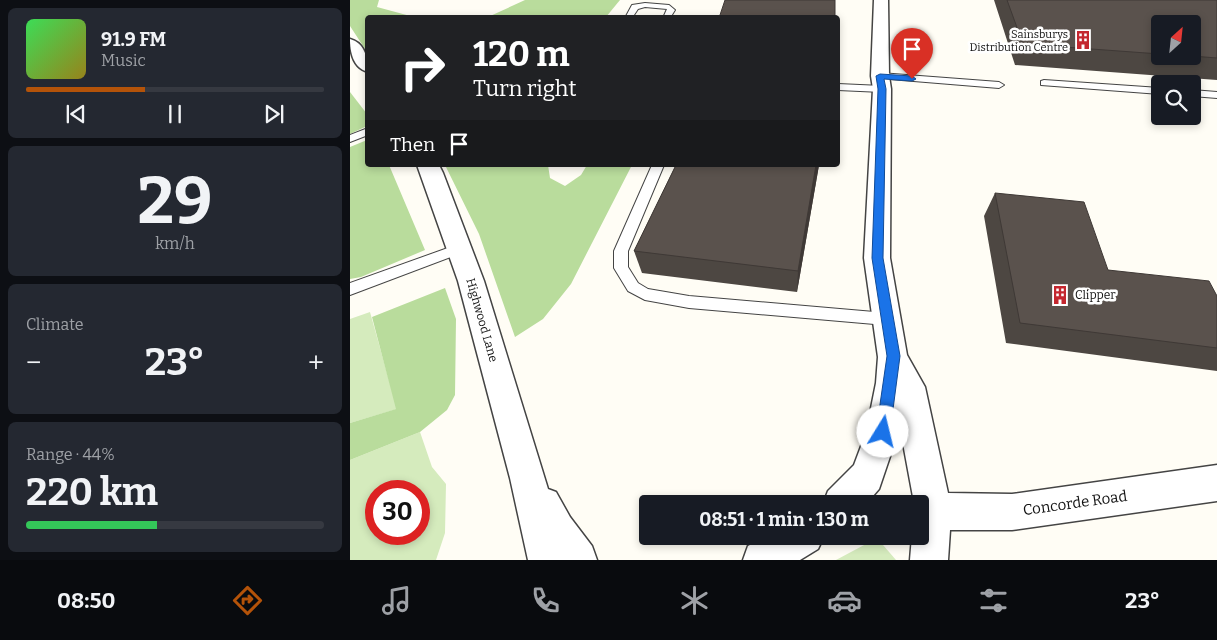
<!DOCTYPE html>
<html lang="en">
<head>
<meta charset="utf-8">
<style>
  body { margin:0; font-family:Bitter,serif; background:#242831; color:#f1f3f6; height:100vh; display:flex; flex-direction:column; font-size:19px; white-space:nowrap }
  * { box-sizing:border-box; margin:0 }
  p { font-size:16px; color:#9ea1a6 }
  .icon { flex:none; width:28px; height:28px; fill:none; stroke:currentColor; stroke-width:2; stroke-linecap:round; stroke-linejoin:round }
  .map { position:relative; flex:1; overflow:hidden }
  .drawer { display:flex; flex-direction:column; gap:8px; padding:8px; background:#0d0f14; width:350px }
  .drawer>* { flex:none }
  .banner { position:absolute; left:15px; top:15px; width:475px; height:152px; border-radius:5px; box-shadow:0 2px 8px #0003; background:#202124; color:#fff; overflow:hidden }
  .needle { width:32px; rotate:27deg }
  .tools { position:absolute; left:801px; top:15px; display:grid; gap:10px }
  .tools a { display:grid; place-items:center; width:50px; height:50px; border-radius:5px; background:#171b24; box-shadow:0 2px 8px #0003; font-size:25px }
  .speed { position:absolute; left:15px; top:480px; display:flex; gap:10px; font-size:25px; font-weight:700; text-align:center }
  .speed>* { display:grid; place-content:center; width:65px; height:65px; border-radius:50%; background:#171b24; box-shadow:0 2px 8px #0003; line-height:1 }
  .speed .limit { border:8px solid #d22; background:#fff; color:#111 }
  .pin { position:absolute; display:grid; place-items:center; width:42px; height:42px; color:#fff; margin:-51px -21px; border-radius:50% 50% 50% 0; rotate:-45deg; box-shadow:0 0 5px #0007 }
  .pin .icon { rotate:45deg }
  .me { position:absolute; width:55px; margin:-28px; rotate:9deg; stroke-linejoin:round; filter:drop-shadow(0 0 4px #0008) }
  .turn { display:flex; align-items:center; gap:18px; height:105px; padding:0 25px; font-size:22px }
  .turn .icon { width:65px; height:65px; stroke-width:2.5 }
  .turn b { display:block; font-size:35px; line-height:42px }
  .then { display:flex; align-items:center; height:48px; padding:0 25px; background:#0003; gap:10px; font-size:19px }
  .big { font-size:38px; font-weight:700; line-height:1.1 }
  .drawer .tile { flex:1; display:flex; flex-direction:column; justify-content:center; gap:8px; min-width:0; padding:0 18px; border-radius:8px; background:#242831 }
  .drawer .dial { align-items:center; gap:0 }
  .dial b { font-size:65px; line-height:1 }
  .song { display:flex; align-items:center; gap:15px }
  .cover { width:60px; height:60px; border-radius:8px; background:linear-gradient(135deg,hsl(130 70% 55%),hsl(50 70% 35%)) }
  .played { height:5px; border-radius:2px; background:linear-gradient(90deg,#b45309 40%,#363941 40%) }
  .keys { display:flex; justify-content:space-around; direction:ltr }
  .heat { display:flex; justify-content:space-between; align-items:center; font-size:28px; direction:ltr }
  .charge { height:8px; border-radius:4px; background:linear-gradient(90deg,#34c759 44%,#363941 0) }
  .trip { position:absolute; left:289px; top:495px; width:290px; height:50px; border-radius:5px; background:#171b24; box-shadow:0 2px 8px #0003; font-weight:700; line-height:50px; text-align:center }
  .menu { display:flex; height:80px; justify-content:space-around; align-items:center; background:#090b0e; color:#9ea1a6 }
  .menu .icon { width:35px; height:35px }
  .menu .selected { color:#b45309 }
  .menu b { font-size:22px; color:#f1f3f6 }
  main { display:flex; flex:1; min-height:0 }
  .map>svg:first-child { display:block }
</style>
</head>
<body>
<main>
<section class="drawer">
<div class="tile">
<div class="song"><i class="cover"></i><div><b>91.9 FM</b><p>Music</p></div></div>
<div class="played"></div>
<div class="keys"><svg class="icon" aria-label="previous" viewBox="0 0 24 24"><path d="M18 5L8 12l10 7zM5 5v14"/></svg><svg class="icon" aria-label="pause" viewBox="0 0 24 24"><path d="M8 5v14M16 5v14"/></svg><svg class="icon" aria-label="next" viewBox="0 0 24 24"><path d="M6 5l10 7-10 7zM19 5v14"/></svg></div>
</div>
<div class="tile dial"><b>29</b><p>km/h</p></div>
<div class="tile"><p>Climate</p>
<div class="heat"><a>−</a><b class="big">23°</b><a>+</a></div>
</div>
<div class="tile"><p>Range · 44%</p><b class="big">220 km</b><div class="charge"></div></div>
</section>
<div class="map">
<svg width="867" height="560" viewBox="0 0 867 560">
  <rect width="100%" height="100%" fill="#fffdf5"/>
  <g fill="#d5ebbd" fill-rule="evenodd">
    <path d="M 20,312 L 47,409 L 0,423 L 0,319 Z"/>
    <path d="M 70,432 L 82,467 L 96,484 L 95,533 L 86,560 L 0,560 L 0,460 ZM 26,491 L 69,491 L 69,534 L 26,534 Z"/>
    <path d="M 516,544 L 533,545 L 546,560 L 486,560 Z"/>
  </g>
  <g fill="#b9dc9c">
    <path d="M 0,0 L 29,0 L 27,7 L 64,17 L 18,18 L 17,52 L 0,26 Z"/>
    <path d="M 175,0 L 270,0 L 256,17 L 138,17 Z"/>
    <path d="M 0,92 L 17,114 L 17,126 L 0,134 Z"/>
    <path d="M 17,140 L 18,165 L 39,165 L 75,250 L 11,277 L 0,279 L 0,147 Z"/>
    <path d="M 95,165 L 198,165 L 200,178 L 215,186 L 231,175 L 237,165 L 282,165 L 221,284 L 193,319 L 165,337 L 129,234 Z"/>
    <path d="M 95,288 L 106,319 L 105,395 L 97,410 L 70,432 L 0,460 L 0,423 L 46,409 L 22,317 Z"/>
  </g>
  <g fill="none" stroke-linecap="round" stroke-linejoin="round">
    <g stroke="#444" stroke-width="2">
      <g id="service">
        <path d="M 295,3 L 319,5 L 325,10 L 320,18 L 313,18 L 317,9 L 295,7 L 288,9 L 282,18 L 275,18 L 282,5 Z"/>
        <path d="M 530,73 L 649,82 L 654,85 L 649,88 L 527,78 L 527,74 Z"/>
        <path d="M 694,80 L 810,88 L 810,94 L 691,85 L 691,81 Z"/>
        <path d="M 488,84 L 532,86 L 537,89 L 532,92 L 488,90 Z"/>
        <path d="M 842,90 L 867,92 L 867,98 L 842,96 Z"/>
        <path d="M 18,128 L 18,135 L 0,142 L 0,135 Z"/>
        <path d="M 302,165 L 314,165 L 278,251 L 278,267 L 288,283 L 298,289 L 339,296 L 536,313 L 541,315 L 543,319 L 541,323 L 536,325 L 339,308 L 295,300 L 278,291 L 264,268 L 264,251 Z"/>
        <path d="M 109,244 L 114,246 L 116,249 L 114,252 L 0,295 L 0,283 Z"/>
      </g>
    </g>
    <g stroke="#444" stroke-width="3">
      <g id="minor">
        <path d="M 524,0 L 538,0 L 539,76 L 541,89 L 540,258 L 557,355 L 575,387 L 598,493 L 662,494 L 867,465 L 867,501 L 662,530 L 600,530 L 598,560 L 560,560 L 562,536 L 570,536 L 570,504 L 555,504 L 557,499 L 563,497 L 550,427 L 529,489 L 516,504 L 473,504 L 478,491 L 504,465 L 516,433 L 526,383 L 528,357 L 514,258 L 523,89 L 521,76 Z"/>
        <path d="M 0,39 C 15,43 18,59 18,72 C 3,68 0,52 0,39 Z"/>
        <path d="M 67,165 L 89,165 L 93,173 L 134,281 L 198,489 L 206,492 L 220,517 L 242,546 L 247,560 L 178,560 L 160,478 L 108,281 Z"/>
        <path d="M 417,536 L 474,536 L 468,549 L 450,560 L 393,560 L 398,546 Z"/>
      </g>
    </g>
    <use href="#service" fill="#fff" fill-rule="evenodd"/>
    <use href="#minor" fill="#fff" fill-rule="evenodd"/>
  </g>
  <g fill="#4d4742" fill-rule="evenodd">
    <path d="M 644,0 L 867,0 L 867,80 L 665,65 ZM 810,24 L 842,56 L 810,56 Z"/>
    <path d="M 326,165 L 469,165 L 447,292 L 292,273 L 284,251 Z"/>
    <path d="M 645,193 L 758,270 L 867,296 L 867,371 L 656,343 L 634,216 Z"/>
  </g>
  <path fill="#3f3936" d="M 466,165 L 469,165 L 447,292 L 448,271 Z"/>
  <g fill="#5a524d" stroke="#3f3936">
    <path d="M 375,0 L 485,0 L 485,18 L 369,18 Z"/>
    <path d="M 657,0 L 867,0 L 867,58 L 842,56 L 842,24 L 810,24 L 810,54 L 673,44 Z"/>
    <path d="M 326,165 L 466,165 L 448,271 L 284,251 Z"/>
    <path d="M 645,193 L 734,202 L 758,270 L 859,281 L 867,296 L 867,348 L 670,323 Z"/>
  </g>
  <path fill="#1a73e8" stroke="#114b97" d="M 530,74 L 562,76 L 566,79 L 562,81 L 534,79 L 536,89 L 533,258 L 550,356 L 540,432 L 538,437 L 533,440 L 528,437 L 526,432 L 537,356 L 522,258 L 528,89 L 526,76 Z"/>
  <defs>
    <g id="building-bare" transform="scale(1.5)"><path d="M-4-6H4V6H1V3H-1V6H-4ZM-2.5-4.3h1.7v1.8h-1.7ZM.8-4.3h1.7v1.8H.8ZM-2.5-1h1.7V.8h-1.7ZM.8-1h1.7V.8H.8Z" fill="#c4262e" stroke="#fff" stroke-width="2.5" paint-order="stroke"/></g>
  </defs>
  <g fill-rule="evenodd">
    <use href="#building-bare" x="733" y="40"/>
    <use href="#building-bare" x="710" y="295"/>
  </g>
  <g text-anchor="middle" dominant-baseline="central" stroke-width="5" stroke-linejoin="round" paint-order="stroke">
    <g font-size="11" fill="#111" stroke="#fff" text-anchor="end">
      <text x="718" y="34">Sainsburys<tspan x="718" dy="13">Distribution Centre</tspan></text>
    </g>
    <g font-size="12" fill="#111" stroke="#fff" text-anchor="start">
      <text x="725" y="295">Clipper</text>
    </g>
    <g font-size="12" fill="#111" stroke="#fff">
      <text transform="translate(132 320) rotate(74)">Highwood Lane</text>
    </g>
    <g font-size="15" fill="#111" stroke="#fff">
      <text transform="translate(725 503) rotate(-8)">Concorde Road</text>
    </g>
  </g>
</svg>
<div class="tools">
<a><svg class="needle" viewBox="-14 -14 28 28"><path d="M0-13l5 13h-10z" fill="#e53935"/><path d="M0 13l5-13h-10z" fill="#9ea1a6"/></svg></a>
<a><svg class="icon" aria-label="search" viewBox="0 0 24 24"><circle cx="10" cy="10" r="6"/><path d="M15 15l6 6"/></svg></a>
</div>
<div class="speed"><div class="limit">30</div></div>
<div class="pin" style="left:562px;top:79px;background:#d93025"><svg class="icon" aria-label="arrive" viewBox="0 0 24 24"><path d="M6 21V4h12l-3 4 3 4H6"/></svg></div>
<svg class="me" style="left:533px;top:432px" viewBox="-20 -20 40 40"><circle r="19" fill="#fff"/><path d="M0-13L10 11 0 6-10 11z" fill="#1a73e8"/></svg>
<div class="trip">08:51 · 1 min · 130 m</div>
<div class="banner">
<div class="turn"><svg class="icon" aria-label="right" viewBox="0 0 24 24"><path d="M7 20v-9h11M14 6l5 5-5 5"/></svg><div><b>120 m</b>Turn right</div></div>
<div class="then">Then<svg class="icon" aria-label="arrive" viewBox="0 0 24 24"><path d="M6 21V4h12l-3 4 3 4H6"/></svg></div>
</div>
</div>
</main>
<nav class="menu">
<b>08:50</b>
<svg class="icon selected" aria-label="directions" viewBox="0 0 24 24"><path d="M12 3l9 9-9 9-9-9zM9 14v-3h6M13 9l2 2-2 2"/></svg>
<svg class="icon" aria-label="music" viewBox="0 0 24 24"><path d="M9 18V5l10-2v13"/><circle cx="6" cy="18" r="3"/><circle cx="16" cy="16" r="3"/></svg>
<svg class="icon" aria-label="phone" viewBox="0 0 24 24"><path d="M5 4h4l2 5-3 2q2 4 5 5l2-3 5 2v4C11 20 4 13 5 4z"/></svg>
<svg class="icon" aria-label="climate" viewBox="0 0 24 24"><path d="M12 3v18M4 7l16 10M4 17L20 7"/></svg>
<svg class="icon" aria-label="car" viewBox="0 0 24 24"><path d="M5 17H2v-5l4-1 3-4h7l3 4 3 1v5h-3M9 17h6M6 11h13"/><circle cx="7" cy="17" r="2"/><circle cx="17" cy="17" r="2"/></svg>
<svg class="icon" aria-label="filters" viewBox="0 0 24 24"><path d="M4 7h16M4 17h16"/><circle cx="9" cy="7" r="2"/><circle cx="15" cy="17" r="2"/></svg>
<b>23°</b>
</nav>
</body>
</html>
